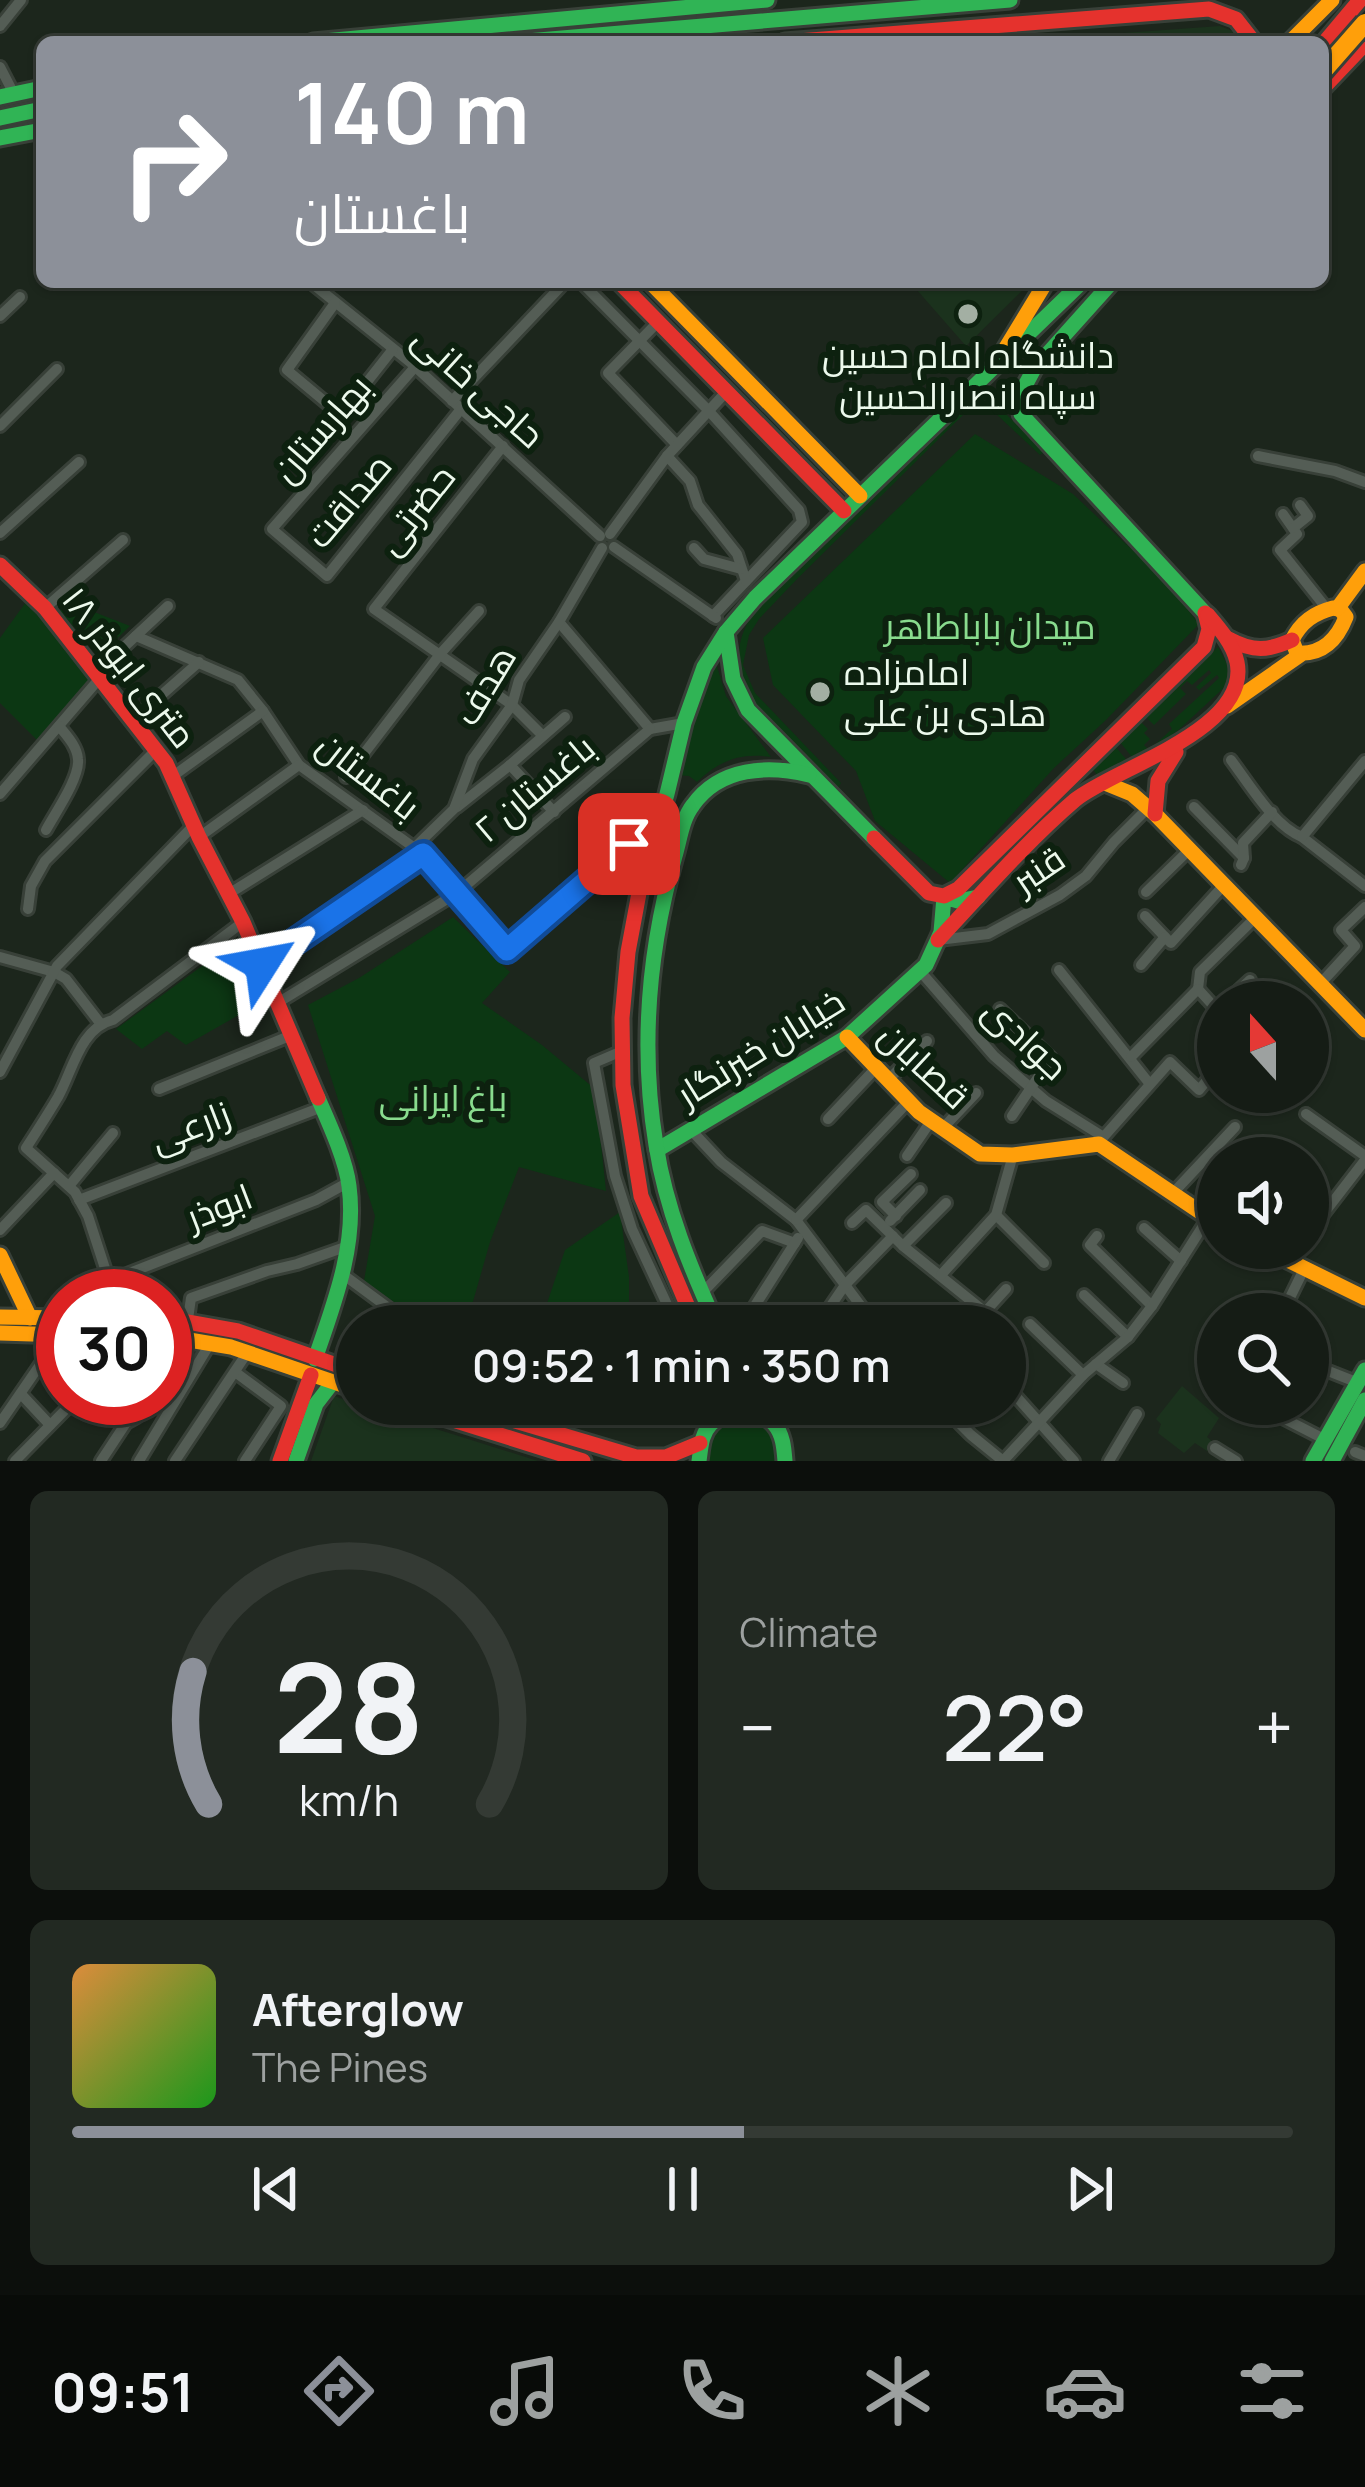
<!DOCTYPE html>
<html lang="en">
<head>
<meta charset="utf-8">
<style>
  body { margin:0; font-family:Manrope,Cairo,sans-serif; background:#222922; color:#f1f3f6; height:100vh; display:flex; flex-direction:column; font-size:45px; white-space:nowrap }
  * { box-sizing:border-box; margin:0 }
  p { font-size:39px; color:#9da1a0 }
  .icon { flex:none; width:66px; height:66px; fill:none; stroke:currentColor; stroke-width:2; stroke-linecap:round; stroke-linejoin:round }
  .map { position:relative; height:1461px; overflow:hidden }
  .details { display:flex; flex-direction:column; gap:30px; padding:30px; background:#0c0f0c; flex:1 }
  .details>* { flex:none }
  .banner { position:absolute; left:36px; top:36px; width:1293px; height:252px; border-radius:18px; box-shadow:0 3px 9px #0004,0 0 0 3px #343a34; background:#8c9099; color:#fff; overflow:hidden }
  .needle { width:78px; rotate:339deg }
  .controls { position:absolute; left:1197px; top:981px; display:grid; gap:24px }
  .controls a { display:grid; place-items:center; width:132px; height:132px; border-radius:50%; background:#151c15; box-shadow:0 3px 9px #0004,0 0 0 3px #343a34; font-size:60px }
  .speed { position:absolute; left:36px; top:1269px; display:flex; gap:24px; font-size:60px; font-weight:700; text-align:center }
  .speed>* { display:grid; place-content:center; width:156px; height:156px; border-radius:50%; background:#151c15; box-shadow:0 3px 9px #0004,0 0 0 3px #343a34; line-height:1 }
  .speed .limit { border:18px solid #d22; background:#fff; color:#111 }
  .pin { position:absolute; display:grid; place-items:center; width:102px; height:102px; color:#fff; margin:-51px; border-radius:24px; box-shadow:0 6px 18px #0006 }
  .me { position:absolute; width:132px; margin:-66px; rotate:56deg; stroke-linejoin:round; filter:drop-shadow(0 0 9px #0008) }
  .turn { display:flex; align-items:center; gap:42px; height:252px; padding:0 60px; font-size:54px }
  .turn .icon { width:156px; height:156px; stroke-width:2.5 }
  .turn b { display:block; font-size:84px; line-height:102px }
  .big { font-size:90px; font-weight:600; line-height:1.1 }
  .details .tile { flex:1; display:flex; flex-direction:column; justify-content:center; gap:18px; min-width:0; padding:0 42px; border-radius:18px; background:#222922 }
  .details .dial { align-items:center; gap:0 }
  .dial svg { height:312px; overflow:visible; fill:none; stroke:#343a34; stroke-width:7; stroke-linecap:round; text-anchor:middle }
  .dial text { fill:#f1f3f6; stroke:none }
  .song { display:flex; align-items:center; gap:36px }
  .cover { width:144px; height:144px; border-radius:18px; background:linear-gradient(135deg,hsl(30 70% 55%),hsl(120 70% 35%)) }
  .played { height:12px; border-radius:6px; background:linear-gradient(90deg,#8c9099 55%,#343a34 55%) }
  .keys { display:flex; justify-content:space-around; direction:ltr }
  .heat { display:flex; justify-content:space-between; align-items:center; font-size:66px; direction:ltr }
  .details .tiles { flex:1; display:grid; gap:30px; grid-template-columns:1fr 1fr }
  .tile:last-child { grid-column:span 2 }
  .trip { position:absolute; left:336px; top:1305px; width:690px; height:120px; border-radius:60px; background:#151c15; box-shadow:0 3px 9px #0004,0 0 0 3px #343a34; font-weight:600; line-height:120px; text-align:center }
  .dock { display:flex; height:192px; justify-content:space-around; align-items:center; background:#080b08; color:#9da1a0 }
  .dock .icon { width:84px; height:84px }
  .dock .current { color:#8c9099 }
  .dock b { font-size:54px; color:#f1f3f6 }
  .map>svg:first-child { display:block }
</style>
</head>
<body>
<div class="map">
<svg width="1365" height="1461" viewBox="0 0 1365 1461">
  <rect width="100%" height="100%" fill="#1c261c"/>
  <g fill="#1b321d">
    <path d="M 1220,26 L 1235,32 L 1243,42 L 1000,42 Z"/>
    <path d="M 910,282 L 1031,282 L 966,346 Z"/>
    <path d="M 1182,1386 L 1219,1418 L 1207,1437 L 1214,1443 L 1207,1451 L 1195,1443 L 1184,1453 L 1158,1433 L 1161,1424 L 1156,1419 Z"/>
    <path d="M 334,1396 L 357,1404 L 538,1461 L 311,1461 Z"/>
  </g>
  <g fill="#0c3713">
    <path d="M 986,401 L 997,405 L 1044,452 L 1040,455 L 992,410 L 974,409 L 963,415 L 798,578 L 759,619 L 749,635 L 743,665 L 755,693 L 841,783 L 837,789 C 796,748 713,689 747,624 C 753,613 763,604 772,594 L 959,411 L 971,403 Z"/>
    <path d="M 975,434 L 1073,494 L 1164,580 L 1199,624 L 1106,720 L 1054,768 L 950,883 L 875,821 L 856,771 L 773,685 L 763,638 Z"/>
    <path d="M 26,602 L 48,625 L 91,682 L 37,740 L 0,703 L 0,638 Z"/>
    <path d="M 71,603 L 130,626 L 100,655 L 60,612 L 62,605 Z"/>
    <path d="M 1218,647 L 1228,666 L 1230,682 L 1144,762 L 1098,776 L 1091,767 L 1114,745 L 1131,765 L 1136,762 L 1119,741 L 1140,721 L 1148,729 L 1144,733 L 1150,739 L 1144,745 L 1149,750 L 1172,729 L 1169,724 L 1219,678 L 1217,675 L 1199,690 L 1196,687 L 1211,673 L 1209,670 L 1192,685 L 1187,681 L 1180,688 L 1186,694 L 1154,725 L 1145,716 Z"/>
    <path d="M 716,663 L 726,696 L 771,757 C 740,752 719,761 697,782 L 689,776 L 676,775 L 705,680 Z"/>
    <path d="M 453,917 L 510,972 L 482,1003 L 542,1045 L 595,1089 L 606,1191 L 519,1167 L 490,1242 L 466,1326 L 428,1326 L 364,1281 L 375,1216 L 308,1005 L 359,978 Z"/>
    <path d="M 232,944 L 246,978 L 234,989 L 246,1011 L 186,1045 L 167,1031 L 142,1049 L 116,1029 Z"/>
    <path d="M 620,1212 L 629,1277 L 629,1326 L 544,1326 L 542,1318 L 565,1250 Z"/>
    <path d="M 740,1419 C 769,1422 776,1434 777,1461 L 709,1461 C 708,1438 718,1425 740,1419 Z"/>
  </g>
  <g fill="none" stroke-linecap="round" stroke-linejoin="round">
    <g stroke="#384038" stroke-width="16">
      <g id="street">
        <path d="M 0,26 L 21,0"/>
        <path d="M 0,67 L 14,94"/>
        <path d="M 581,282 L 707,409 L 799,510 L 802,522 L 713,616"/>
        <path d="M 314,285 L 410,362 L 600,536"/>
        <path d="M 335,303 L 287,370 L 341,415 L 393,349"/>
        <path d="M 0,316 L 20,297"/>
        <path d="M 658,322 L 608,373 L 677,445"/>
        <path d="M 415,367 L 272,529 L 327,576 L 461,409"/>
        <path d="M 452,401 L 565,282"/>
        <path d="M 0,426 L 57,369"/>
        <path d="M 503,446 L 374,609 L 512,705 L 542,735"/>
        <path d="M 667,456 L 690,481 L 698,505 L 737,554 L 746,581"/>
        <path d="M 1258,456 L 1335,471 L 1365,482"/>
        <path d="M 1283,514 L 1297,534 L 1280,550 L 1327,609"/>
        <path d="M 1293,528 L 1308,516 L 1300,505"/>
        <path d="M 0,533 L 79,462"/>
        <path d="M 610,534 L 667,456 L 727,391"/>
        <path d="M 614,547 L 716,618"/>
        <path d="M 694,548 L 704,559 L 741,569"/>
        <path d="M 45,608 L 123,540"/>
        <path d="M 559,622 L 650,729"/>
        <path d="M 136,636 L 238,680 L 263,711 L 299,765 L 423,854 L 507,950 L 656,821"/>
        <path d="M 96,673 L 168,606"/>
        <path d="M 133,720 L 199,662"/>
        <path d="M 650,729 L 684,723"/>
        <path d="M 1231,760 C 1249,784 1274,826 1302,837 L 1365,886"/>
        <path d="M 510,765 L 554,812"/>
        <path d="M 173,776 L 263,711"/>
        <path d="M 346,777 L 441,653 L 479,611"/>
        <path d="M 0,794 L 100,678"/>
        <path d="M 457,807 L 510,765 L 565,717"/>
        <path d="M 1194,807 L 1244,858"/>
        <path d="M 46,830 C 55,813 80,778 78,759 C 77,746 67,736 59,726"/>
        <path d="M 199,837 L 299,765"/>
        <path d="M 1302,837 L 1365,761"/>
        <path d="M 414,848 L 454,809 L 473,759 L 512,705 L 519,680 L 559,622 L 602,548"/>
        <path d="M 1241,865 L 1244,858 L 1243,843 L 1272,812"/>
        <path d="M 1146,892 L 1188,851"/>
        <path d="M 230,893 L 363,810"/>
        <path d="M 28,909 L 31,886 L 45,861 L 156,750"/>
        <path d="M 1145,916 L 1165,937"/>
        <path d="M 938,940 L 988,934 L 1060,895 L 1086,876 L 1114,842 L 1148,808"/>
        <path d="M 0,957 L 54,972 L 66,979 L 100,1023"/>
        <path d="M 262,963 L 423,854"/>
        <path d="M 1141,965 L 1165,937 L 1171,943 L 1223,886"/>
        <path d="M 1059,970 L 1149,1083"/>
        <path d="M 920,971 L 994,1056 L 1046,1101 L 1102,1136"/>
        <path d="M 1320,984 L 1355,946 L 1341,930 L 1365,907"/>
        <path d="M 1198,989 L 1200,972 L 1255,918"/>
        <path d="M 1198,989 L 1218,1011"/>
        <path d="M 279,1002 L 457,893 L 650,729"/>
        <path d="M 1226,1002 L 1250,980"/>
        <path d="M 1000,1009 L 1051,1058 L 1012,1116"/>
        <path d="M 622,1051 L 594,1063 L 615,1176 L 632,1229 L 671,1313 L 692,1316"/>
        <path d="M 1131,1057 L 1198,989"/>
        <path d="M 0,1072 L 57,966 L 195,824"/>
        <path d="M 888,1080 L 927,1041"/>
        <path d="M 159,1089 L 292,1035"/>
        <path d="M 1306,1114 L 1365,1156"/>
        <path d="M 828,1119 L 876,1068"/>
        <path d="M 942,1129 L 976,1093"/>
        <path d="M 691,1130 L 721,1162 L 796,1220 L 876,1326"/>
        <path d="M 1100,1141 L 1170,1062 L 1199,1090 L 1218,1067"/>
        <path d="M 907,1156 L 931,1121"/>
        <path d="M 69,1186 L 113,1133"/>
        <path d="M 1174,1192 L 1235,1127"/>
        <path d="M 79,1200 L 322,1107"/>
        <path d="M 996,1215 L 1044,1263"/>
        <path d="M 896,1216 L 882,1202 L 911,1174"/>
        <path d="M 796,1220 L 908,1102"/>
        <path d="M 890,1221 L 920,1190"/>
        <path d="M 852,1223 L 866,1210 L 903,1246 L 985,1312 L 1006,1289"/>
        <path d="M 1144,1228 L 1181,1261"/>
        <path d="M 0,1230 L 54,1173"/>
        <path d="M 1308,1234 L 1365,1160"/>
        <path d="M 1097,1236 L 1090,1245 L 1152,1306"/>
        <path d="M 903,1246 L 946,1203"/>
        <path d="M 341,1273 L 413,1326"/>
        <path d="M 941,1275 L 996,1215 L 1013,1155"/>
        <path d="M 109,1281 L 316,1200 L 349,1182"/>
        <path d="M 702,1293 L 762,1231 L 795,1243"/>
        <path d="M 1084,1295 L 1128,1337"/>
        <path d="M 114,1296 L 88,1216 L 75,1192 L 26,1148 C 37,1131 48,1114 58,1097 C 73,1070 80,1028 113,1020 L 243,922"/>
        <path d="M 1282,1314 L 1304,1269"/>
        <path d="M 188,1319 L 191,1298 L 267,1271 L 297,1264 L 348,1246"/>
        <path d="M 1030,1324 L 1083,1375"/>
        <path d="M 742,1326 L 798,1238"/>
        <path d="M 817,1326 L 845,1285 L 893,1236"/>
        <path d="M 1308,1363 L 1356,1382"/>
        <path d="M 1096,1364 L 1123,1383"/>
        <path d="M 235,1372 L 281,1406 L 245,1461"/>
        <path d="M 1005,1384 L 1074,1461"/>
        <path d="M 21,1394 L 50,1425"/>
        <path d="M 940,1404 L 971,1435 L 1003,1461"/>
        <path d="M 1269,1411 L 1324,1439"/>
        <path d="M 0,1423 L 46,1356 L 52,1335"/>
        <path d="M 1215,1448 L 1236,1461"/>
        <path d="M 1355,1452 L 1365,1456"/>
        <path d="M 15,1461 L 77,1398"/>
        <path d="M 101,1461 L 126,1423 L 137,1417"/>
        <path d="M 139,1461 L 211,1342"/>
        <path d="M 175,1461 L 247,1353"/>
        <path d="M 1003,1461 L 1083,1375 L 1128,1337 L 1152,1306 L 1208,1218"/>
        <path d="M 1109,1461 L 1137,1414"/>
      </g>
    </g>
    <g stroke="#384038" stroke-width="21">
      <g id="fast">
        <path d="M 313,42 L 767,0"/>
        <path d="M 515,42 L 1010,0"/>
        <path d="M 0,97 L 42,88"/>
        <path d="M 0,118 L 42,109"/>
        <path d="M 0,138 L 42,130"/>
        <path d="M 1112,282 L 1034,369 L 1020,395 L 1021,414 L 1205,613"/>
        <path d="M 874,838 L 748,710 L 733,679 L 726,632 L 755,598 L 1082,282"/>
        <path d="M 642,877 L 667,794 L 684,723 L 704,667 L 726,632"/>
        <path d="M 657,1150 L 847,1037 L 926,965 L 941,932 L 944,897 L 958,901 L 978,897"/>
        <path d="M 717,1326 C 690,1267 666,1209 656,1145 C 640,1047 648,952 675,856 C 680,839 682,819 693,805 C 720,767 768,765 809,775"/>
        <path d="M 315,1359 C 334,1304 357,1245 349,1186 C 346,1160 329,1123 318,1098"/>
        <path d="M 296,1461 L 316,1404 L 333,1382"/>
        <path d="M 699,1461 C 701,1448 701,1434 711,1424 C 727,1407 758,1406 774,1424 C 783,1434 784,1448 785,1461"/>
        <path d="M 1313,1461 L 1365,1370"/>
        <path d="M 1332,1461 L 1365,1400"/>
      </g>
    </g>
    <g stroke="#384038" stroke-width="21">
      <g id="slow">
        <path d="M 1290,42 L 1332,0"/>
        <path d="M 650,282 L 860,496"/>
        <path d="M 1004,351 L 1046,282"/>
        <path d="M 1333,608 L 1340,609 L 1346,617 C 1337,640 1322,655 1297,653 L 1292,640 C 1301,622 1314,613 1333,608 Z"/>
        <path d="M 1337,609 L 1365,571"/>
        <path d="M 1227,706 L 1300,655"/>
        <path d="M 1105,783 L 1132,794 L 1155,814 L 1365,1030"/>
        <path d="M 847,1037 L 919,1112 L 980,1154 L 1013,1155 L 1099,1144 L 1218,1224"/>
        <path d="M 1263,1248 L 1365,1298"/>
        <path d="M 0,1255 L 30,1318"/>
        <path d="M 0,1317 L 63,1318"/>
        <path d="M 0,1333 L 63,1335"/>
        <path d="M 165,1336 L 231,1347 L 357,1390"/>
      </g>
    </g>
    <g stroke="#384038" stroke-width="21">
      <g id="jam">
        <path d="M 785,42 L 1209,9 L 1236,19 L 1254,42"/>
        <path d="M 1323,44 L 1360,0"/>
        <path d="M 1323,88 L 1365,44"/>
        <path d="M 619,282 L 844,511"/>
        <path d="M 0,565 L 45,608 L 166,763 L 199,837 L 243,922 L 318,1098"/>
        <path d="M 1229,639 C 1253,652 1268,651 1292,640"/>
        <path d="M 1155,814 L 1158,781 L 1176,752"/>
        <path d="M 874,838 L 929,893 L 944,896 L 958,889 L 1204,647 L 1209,629 L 1205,613"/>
        <path d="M 642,877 L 628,952 L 622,1018 L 623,1085 L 641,1196 L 696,1326"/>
        <path d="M 938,940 C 982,893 1026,842 1075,800 C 1114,768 1251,730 1237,662 C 1233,644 1220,629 1208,615"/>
        <path d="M 165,1318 L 238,1331 L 357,1372"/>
        <path d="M 402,1404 L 583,1461"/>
        <path d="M 458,1404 L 636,1457 L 666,1457 L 700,1443"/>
        <path d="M 280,1461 L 311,1375"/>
      </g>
    </g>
    <use href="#street" stroke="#545d55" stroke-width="10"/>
    <use href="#fast" stroke="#30b455" stroke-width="15"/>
    <use href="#slow" stroke="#ff9f0a" stroke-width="15"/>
    <use href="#jam" stroke="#e5322d" stroke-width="15"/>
    <g stroke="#384038" stroke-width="24" stroke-linecap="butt">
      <path id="slow-bridge" d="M 1323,71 L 1365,23"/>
    </g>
    <use href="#slow-bridge" stroke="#ff9f0a" stroke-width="18"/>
  </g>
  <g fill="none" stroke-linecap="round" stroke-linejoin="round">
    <g stroke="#114b97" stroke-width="30">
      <path id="route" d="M 262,964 L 423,854 L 507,950 L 629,844"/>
    </g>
    <use href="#route" stroke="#1a73e8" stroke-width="21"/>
  </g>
  <g fill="#a3afa3" stroke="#0d210f" stroke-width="4.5">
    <circle cx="968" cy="314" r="12"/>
    <circle cx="820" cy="692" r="12"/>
  </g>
  <g text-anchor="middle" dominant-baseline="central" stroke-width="12" stroke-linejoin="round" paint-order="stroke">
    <g font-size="36" fill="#ecf9ec" stroke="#0d210f">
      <text x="968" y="354">دانشگاه امام حسین<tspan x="968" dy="41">سپاه انصارالحسین</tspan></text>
      <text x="844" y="671" text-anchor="start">امامزاده<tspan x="844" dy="41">هادی بن علی</tspan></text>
    </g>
    <g font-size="36" fill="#ecf9ec" stroke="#0d210f">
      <text transform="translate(479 386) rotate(42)">حاجی خانی</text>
      <text transform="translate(321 428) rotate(-49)">بهارستان</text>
      <text transform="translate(348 500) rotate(-50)">صداقت</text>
      <text transform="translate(415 509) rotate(-52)">حضرتی</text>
      <text transform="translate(130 667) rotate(52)">۱۸ متری ابوذر</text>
      <text transform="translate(484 685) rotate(-59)">هدف</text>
      <text transform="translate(369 775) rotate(38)">باغستان</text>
      <text transform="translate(534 788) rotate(-40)">باغستان ۲</text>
      <text transform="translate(1038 869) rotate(-34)">قنبر</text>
      <text transform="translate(1026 1038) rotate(43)">جوادی</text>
      <text transform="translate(760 1047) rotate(-32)">خیابان خبرنگار</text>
      <text transform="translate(925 1065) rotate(43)">قصابان</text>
      <text transform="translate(190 1126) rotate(-21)">زارعی</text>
      <text transform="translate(219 1206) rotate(-21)">ابوذر</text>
    </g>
    <g font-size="36" fill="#89dc8e" stroke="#0d210f">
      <text x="990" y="625">میدان باباطاهر</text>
      <text x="443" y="1097">باغ ایرانی</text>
    </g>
  </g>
</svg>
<div class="controls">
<a><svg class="needle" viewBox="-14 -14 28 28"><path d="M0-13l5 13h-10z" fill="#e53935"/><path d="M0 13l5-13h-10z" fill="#9da1a0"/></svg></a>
<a><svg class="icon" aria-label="sound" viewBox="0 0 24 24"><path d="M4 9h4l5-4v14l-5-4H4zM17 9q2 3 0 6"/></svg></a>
<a><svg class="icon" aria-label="search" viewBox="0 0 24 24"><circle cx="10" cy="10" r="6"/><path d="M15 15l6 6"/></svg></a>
</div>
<div class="speed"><div class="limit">30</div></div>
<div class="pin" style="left:629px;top:844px;background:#d93025"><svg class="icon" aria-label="arrive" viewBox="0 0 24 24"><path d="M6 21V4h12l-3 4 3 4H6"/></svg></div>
<svg class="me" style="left:262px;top:964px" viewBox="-20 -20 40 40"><path d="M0-17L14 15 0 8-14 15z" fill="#1a73e8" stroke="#fff" stroke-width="4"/></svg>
<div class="trip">09:52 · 1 min · 350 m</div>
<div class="banner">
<div class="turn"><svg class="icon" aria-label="right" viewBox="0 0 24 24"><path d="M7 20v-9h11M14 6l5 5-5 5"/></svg><div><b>140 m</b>باغستان</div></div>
</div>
</div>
<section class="details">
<div class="tiles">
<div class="tile dial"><svg viewBox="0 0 100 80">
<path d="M14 69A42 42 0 1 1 86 69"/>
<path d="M14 69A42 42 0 0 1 10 35" stroke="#8c9099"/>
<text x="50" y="56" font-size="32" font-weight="700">28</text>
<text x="50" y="72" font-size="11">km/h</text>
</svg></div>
<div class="tile"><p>Climate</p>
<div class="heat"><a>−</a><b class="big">22°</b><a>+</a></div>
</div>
<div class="tile">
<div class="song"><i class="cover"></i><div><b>Afterglow</b><p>The Pines</p></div></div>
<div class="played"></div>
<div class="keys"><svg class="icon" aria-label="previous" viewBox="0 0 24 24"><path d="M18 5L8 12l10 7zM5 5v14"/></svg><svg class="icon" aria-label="pause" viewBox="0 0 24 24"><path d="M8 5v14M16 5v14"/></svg><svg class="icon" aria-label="next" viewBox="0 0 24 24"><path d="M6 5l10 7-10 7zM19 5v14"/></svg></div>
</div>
</div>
</section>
<nav class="dock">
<b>09:51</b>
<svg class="icon current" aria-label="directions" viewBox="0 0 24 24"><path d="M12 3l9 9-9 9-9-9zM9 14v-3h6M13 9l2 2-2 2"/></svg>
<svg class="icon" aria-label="music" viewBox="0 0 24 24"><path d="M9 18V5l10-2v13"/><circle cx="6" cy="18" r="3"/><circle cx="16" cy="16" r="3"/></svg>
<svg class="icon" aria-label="phone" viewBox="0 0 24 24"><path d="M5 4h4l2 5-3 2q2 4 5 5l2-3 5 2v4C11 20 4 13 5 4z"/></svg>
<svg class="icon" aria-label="climate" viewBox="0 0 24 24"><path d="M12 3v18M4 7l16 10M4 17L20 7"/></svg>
<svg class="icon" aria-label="car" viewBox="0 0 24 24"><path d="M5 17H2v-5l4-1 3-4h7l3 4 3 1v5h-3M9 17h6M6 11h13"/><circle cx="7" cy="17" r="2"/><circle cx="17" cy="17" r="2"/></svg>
<svg class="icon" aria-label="filters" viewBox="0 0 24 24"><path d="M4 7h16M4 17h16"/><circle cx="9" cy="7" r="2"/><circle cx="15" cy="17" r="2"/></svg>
</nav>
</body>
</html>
